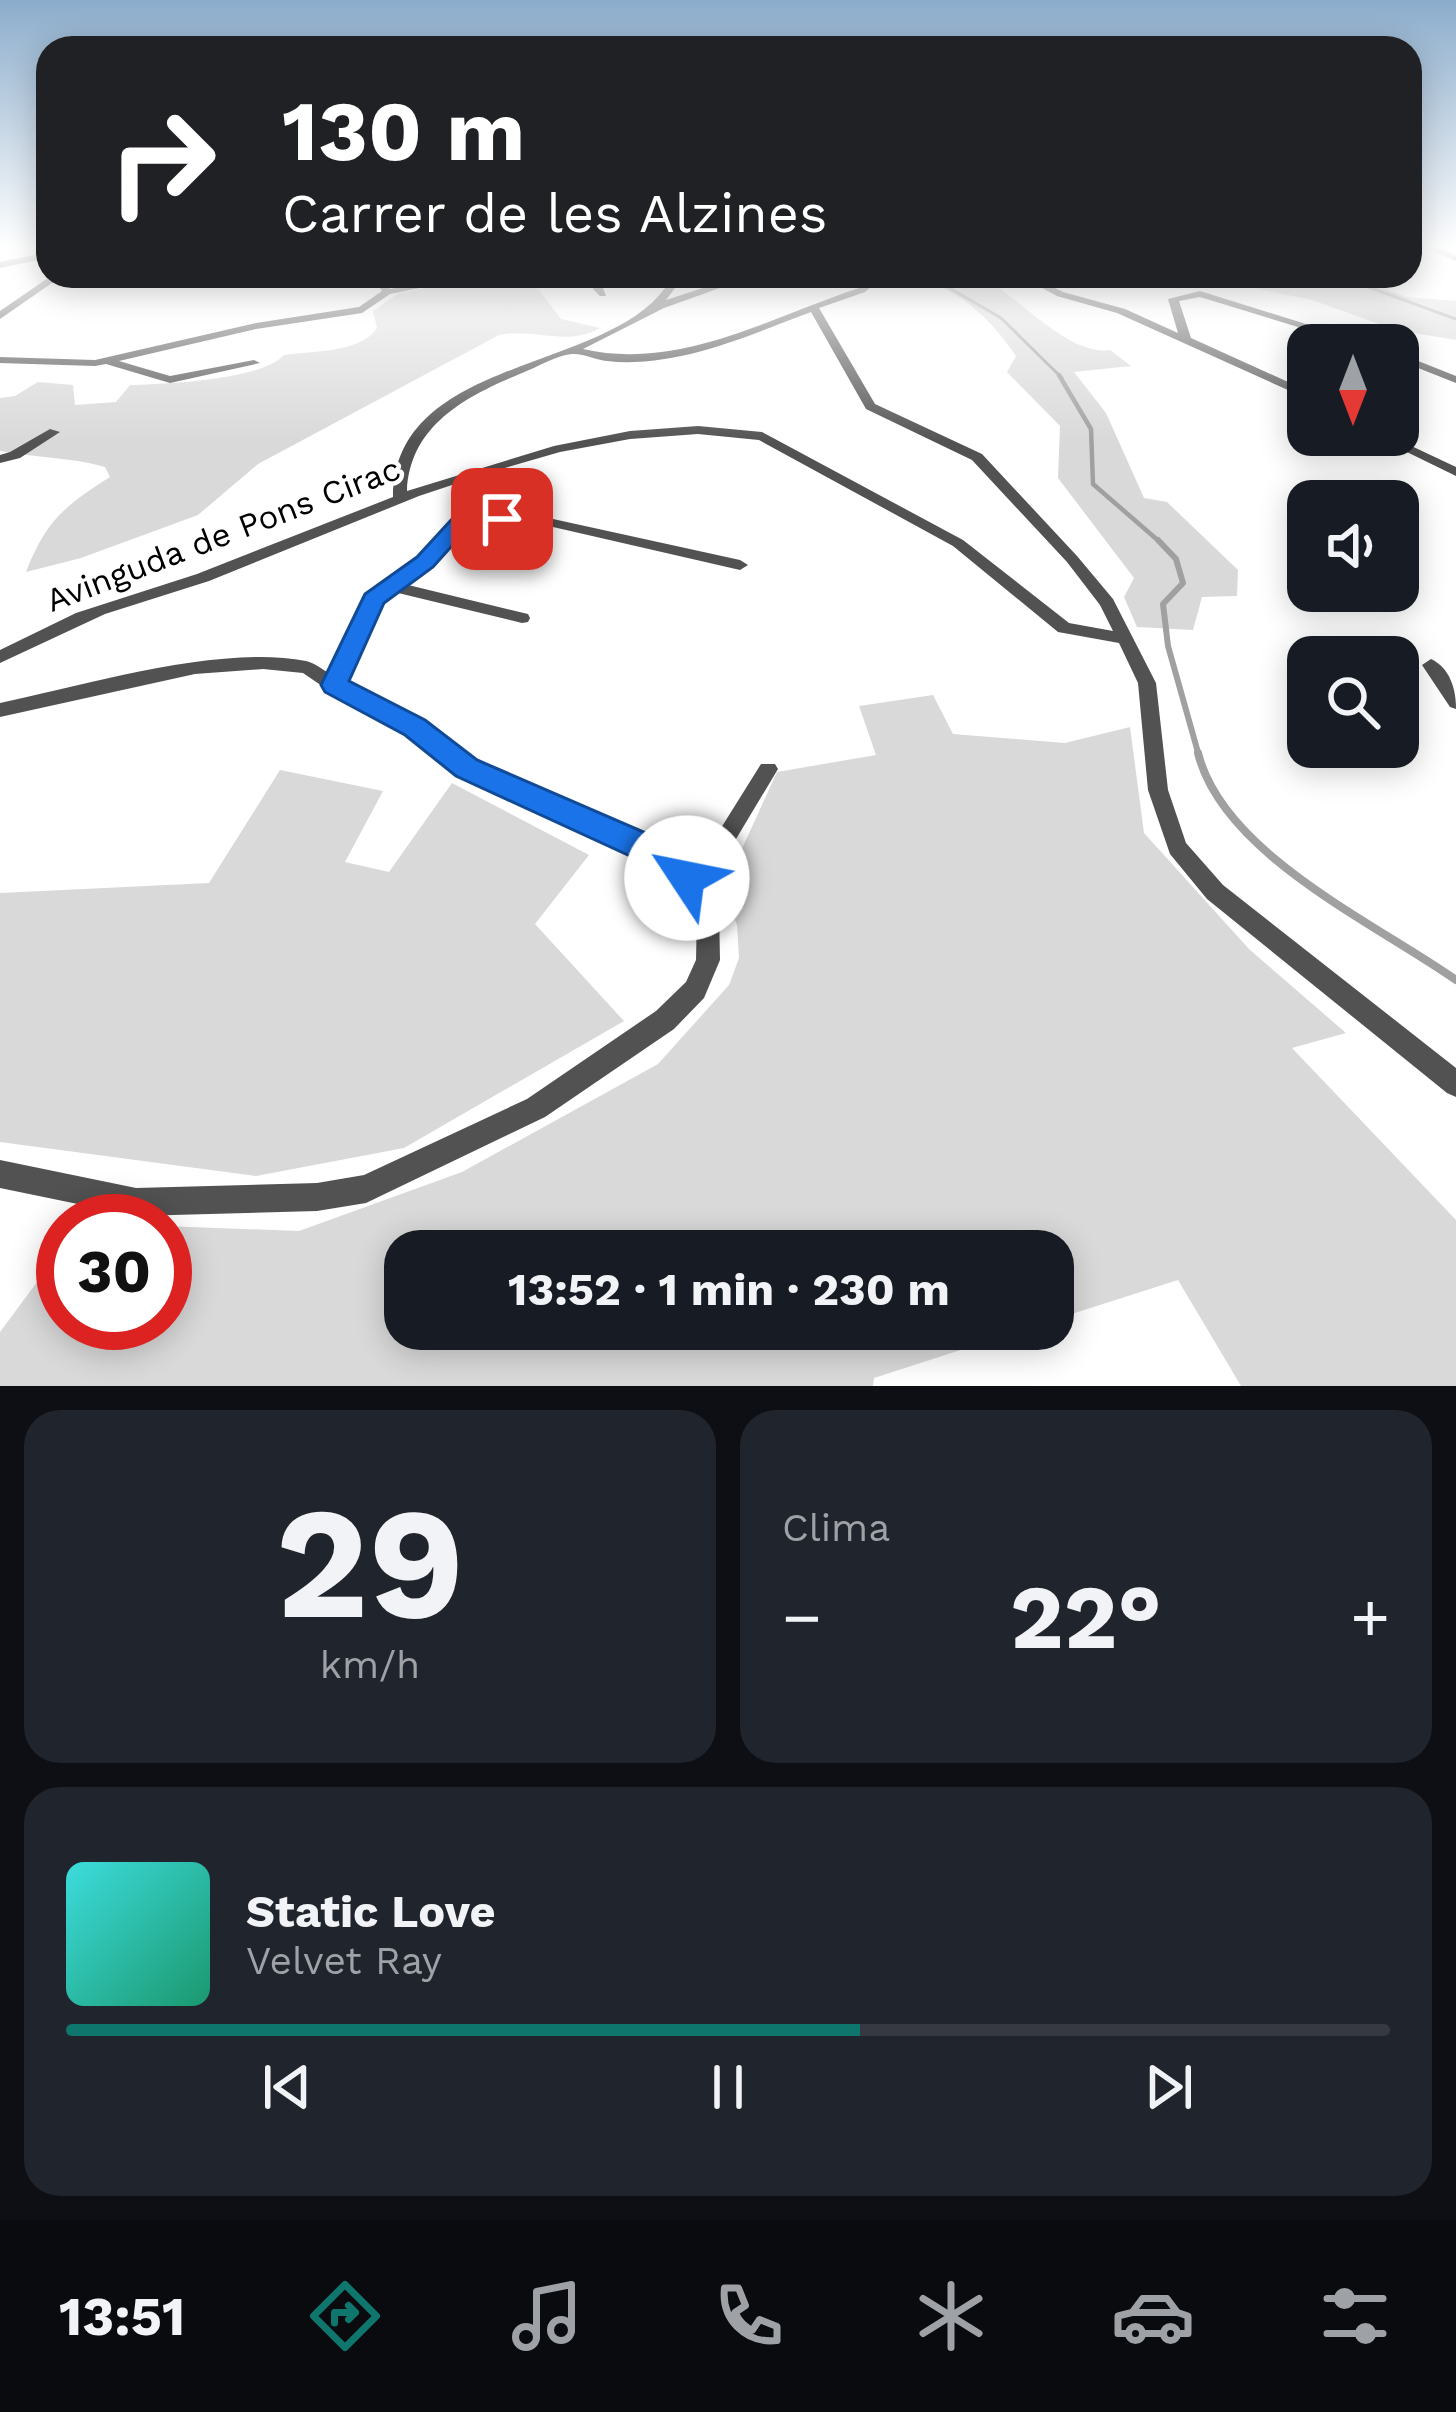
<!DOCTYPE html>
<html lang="es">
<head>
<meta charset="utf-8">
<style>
  body { margin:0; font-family:"Work Sans",sans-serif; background:#20242c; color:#f1f3f6; height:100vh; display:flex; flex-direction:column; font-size:45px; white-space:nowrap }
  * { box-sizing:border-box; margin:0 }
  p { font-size:39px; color:#9ea1a6 }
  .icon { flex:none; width:66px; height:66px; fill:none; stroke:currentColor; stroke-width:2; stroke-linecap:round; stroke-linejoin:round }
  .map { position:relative; height:1386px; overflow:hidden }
  .sheet { display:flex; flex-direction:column; gap:24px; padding:24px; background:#0d0f14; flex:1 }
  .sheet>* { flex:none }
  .guide { position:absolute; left:36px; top:36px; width:1386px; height:252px; border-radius:36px; box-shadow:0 6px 30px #0003; background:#202124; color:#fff; overflow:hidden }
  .needle { width:78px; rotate:180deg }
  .tools { position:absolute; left:1287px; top:324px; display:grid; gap:24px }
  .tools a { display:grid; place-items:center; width:132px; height:132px; border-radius:24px; background:#171b24; box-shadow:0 6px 30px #0003; font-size:60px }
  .speed { position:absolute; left:36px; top:1194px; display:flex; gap:24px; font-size:60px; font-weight:700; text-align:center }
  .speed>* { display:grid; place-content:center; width:156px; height:156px; border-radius:50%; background:#171b24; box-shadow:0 6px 30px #0003; line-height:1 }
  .speed .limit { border:18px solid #d22; background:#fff; color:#111 }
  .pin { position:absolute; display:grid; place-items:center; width:102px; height:102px; color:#fff; margin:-51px; border-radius:24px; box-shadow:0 6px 18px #0006 }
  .me { position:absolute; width:132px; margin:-66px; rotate:304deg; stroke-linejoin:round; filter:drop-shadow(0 0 9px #0008) }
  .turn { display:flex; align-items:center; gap:42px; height:252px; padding:0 48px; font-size:54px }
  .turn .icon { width:156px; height:156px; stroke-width:2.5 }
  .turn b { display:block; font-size:84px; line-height:102px }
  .big { font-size:90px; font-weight:700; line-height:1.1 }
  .sheet .widget { flex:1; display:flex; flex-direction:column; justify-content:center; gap:18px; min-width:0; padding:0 42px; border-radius:36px; background:#20242c }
  .sheet .dial { align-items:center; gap:0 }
  .dial b { font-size:156px; line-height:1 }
  .song { display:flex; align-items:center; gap:36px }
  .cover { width:144px; height:144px; border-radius:18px; background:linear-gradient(135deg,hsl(180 70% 55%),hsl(160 70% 35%)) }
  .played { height:12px; border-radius:6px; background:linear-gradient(90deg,#0f766e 60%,#363941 60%) }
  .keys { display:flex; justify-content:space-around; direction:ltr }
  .heat { display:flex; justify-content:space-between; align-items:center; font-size:66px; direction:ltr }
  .sheet .tiles { flex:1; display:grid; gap:24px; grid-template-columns:1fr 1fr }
  .widget:last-child { grid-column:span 2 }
  .trip { position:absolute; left:384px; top:1230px; width:690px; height:120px; border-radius:36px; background:#171b24; box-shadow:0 6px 30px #0003; font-weight:700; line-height:120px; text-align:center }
  .tabs { display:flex; height:192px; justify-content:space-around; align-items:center; background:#090b0e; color:#9ea1a6 }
  .tabs .icon { width:84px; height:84px }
  .tabs .selected { color:#0f766e }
  .tabs b { font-size:54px; color:#f1f3f6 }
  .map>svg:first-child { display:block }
</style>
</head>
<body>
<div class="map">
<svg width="1456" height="1386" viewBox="0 0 1456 1386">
  <rect width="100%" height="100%" fill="#fff"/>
  <g fill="#d9d9d9">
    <path d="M 492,276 L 530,278 L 561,319 L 600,328 C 568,347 535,328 499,335 L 258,464 L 198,515 L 81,558 L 26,572 C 46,521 64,506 110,477 L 105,467 C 71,457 36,458 0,451 L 0,398 L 15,396 L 38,382 L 73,385 L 75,405 L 116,402 L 130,385 C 165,384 262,380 284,355 C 311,351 361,353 377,328 L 373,311 L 399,293 Z"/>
    <path d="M 911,276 C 929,276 961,270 978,276 C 1013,289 1065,356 1110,350 L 1131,366 L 1074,372 L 1106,413 L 1144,498 L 1167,502 L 1238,570 L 1237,596 L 1202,597 L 1193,630 L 1137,627 L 1124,597 L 1134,578 L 1058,478 L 1060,426 L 1007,372 L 1016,356 C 988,315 958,289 911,276 Z"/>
    <path d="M 1219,276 L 1350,276 L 1407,297 L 1456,301 L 1456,340 L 1396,330 L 1312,300 L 1219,281 Z"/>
    <path d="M 933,695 L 953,734 L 1065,743 L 1130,727 L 1144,833 L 1249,949 L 1346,1033 L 1292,1048 L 1456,1220 L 1456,1386 L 1241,1386 L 1178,1280 L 1053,1320 L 1053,1251 L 405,1251 L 405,1329 L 1026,1329 L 874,1378 L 873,1386 L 0,1386 L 0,1332 L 63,1247 L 63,1323 L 165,1323 L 165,1226 L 299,1231 L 462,1172 L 658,1064 L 729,985 L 739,958 L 737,925 L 723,890 L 777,772 L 876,755 L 859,706 Z"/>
    <path d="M 280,770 L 383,791 L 345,862 L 389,872 L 452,783 L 589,855 L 535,924 L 624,1021 L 404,1148 L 256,1176 L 0,1142 L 0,893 L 209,883 Z"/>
  </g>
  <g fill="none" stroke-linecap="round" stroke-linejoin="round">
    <g stroke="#a0a0a0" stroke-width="3">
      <path d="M 929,276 L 1001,318 L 1062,378"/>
      <path d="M 1338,276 L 1456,319"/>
    </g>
    <path stroke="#a0a0a0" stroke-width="4.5" d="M 1059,375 L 1091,429 L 1093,484 L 1161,543"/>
    <path stroke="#a0a0a0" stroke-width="6" d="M 1158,540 L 1176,559 L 1183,583 L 1163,604 L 1168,646 L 1199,756"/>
    <path stroke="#a0a0a0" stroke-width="8" d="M 1198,753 C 1223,854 1375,923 1456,980"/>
    <g fill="#525252" fill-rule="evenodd">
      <path d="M 1426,248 L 1438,248 L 1456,255 L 1456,261 Z"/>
      <path d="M 48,252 L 48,258 L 0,268 L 0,262 Z"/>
      <path d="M 51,276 L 62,276 L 0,319 L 0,311 Z"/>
      <path d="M 264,276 L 285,279 L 327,276 L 284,285 Z"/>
      <path d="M 371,276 L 381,276 L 390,289 L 458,276 L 478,276 L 390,294 L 362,313 L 256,329 L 119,361 L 170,376 L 254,360 L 260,363 L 170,383 L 106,364 L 95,366 L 0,363 L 0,357 L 95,360 L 256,323 L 359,307 L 382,291 Z"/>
      <path d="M 596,276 L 606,276 L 603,288 L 606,296 L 600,296 L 593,289 Z"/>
      <path d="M 660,276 L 670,276 L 675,288 L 666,300 L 740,276 L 753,276 L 664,308 L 583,349 C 678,371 771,317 859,288 L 867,281 L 865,276 L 875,276 L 877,282 L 865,292 L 819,308 L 875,404 L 982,454 L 1077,556 L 1113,599 L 1156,683 L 1168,790 L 1186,843 L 1223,885 L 1456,1068 L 1456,1097 L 1447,1093 L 1207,899 L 1170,854 L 1148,790 L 1138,683 L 1119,643 L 1058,632 L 953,546 L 759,440 L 698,434 L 630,439 L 560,452 L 491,472 L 419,496 L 209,581 L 105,614 L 0,663 L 0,650 L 76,613 L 197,574 L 393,497 C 394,357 603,373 665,288 ZM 811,312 L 866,409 L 972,460 L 1067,562 L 1100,605 L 1113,631 L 1069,623 L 963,540 L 762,432 L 698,426 L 630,431 L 554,446 L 407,491 C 410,422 471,394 529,370 C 541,365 558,355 572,354 C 583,353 596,360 607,361 C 631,364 657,361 681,356 C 725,347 768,328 811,312 Z"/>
      <path d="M 1020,276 L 1032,276 L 1063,292 L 1125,309 L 1178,333 L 1168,299 L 1200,291 L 1373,345 L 1357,345 L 1200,297 L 1179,301 L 1191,338 L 1308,391 L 1308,399 L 1117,313 L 1057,296 Z"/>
      <path d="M 1398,353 L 1456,376 L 1456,383 L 1398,360 Z"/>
      <path d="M 50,429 L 60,432 L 20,458 L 0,463 L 0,455 L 10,452 Z"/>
      <path d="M 1372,435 L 1388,435 L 1456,467 L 1456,476 Z"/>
      <path d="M 461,519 L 553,519 L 740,560 L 748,565 L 740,570 L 553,527 L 465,527 L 430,565 L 404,584 L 528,614 L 530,618 L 528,622 L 522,623 L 394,592 L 380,602 L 344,683 L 422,723 L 473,763 L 644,837 L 701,839 L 716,836 L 761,764 L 775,764 L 778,769 L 730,849 L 701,857 L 673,856 L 695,871 L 719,910 L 720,960 L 704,998 L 674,1029 L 545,1117 L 366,1203 L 317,1211 L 136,1216 L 0,1188 L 0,1160 L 136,1188 L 317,1183 L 364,1175 L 527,1099 L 656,1011 L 686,982 L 696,960 L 697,912 L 679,885 L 635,852 L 459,773 L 408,733 L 347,703 L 303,673 L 263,669 L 195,674 L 0,717 L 0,703 C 86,685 220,644 306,661 C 315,663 322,669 330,674 L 367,595 L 420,559 L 456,520 Z"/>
      <path d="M 1431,659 C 1450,668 1456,689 1456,709 L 1450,707 L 1422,665 Z"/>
    </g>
  </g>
  <linearGradient id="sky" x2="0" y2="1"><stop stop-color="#8baccb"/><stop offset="0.56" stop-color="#fff"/><stop offset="1" stop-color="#fff" stop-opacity="0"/></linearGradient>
  <rect width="1456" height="442" fill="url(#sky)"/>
  <path fill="#1a73e8" stroke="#114b97" stroke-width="3" d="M 502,513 L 513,519 L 510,524 L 467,529 L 433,567 L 384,603 L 349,681 L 425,720 L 477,760 L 653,836 L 699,868 L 704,878 L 699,889 L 687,893 L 676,889 L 630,856 L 456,776 L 405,735 L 325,692 L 321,685 L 365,594 L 417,557 L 453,518 Z"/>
  <g text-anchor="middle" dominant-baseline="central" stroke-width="9" stroke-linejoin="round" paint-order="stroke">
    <g font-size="33" fill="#000" stroke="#fff">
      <text transform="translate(223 534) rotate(-21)">Avinguda de Pons Cirac</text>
    </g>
  </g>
</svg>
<div class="tools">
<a><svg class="needle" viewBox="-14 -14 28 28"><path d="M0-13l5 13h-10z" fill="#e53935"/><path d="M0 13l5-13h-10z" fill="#9ea1a6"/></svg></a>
<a><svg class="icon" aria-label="sound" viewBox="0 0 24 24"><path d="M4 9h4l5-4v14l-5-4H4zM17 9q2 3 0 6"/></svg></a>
<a><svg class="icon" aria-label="search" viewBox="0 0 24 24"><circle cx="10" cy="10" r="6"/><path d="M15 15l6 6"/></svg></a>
</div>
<div class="speed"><div class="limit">30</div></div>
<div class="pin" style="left:502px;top:519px;background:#d93025"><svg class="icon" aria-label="arrive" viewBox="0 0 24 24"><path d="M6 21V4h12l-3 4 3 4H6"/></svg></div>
<svg class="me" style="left:687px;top:878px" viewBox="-20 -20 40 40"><circle r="19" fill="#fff"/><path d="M0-13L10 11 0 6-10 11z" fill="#1a73e8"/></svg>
<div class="trip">13:52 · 1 min · 230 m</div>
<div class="guide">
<div class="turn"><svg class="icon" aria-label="right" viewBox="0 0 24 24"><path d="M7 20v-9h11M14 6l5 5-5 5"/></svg><div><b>130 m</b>Carrer de les Alzines</div></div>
</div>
</div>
<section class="sheet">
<div class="tiles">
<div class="widget dial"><b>29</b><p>km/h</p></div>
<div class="widget"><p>Clima</p>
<div class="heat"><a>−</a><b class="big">22°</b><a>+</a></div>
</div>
<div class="widget">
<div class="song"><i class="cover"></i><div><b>Static Love</b><p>Velvet Ray</p></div></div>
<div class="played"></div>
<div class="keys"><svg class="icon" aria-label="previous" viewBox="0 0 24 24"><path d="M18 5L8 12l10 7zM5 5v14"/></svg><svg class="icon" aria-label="pause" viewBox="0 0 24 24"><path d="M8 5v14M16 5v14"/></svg><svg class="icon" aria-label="next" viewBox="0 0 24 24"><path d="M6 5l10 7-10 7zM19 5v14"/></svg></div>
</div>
</div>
</section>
<nav class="tabs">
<b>13:51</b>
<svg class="icon selected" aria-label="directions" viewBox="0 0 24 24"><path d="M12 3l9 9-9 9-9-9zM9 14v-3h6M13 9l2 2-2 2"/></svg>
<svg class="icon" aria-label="music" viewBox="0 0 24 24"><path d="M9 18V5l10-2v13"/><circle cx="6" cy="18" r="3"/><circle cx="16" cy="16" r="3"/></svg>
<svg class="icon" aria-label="phone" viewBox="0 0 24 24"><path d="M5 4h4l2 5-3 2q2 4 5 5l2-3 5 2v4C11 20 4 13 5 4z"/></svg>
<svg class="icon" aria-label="climate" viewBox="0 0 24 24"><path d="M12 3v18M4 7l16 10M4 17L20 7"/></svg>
<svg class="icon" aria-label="car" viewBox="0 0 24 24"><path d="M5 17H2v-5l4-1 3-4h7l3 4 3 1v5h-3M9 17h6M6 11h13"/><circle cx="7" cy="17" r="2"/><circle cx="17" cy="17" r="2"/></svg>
<svg class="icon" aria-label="filters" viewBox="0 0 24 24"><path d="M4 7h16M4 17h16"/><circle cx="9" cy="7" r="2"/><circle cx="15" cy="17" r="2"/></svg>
</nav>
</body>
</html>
